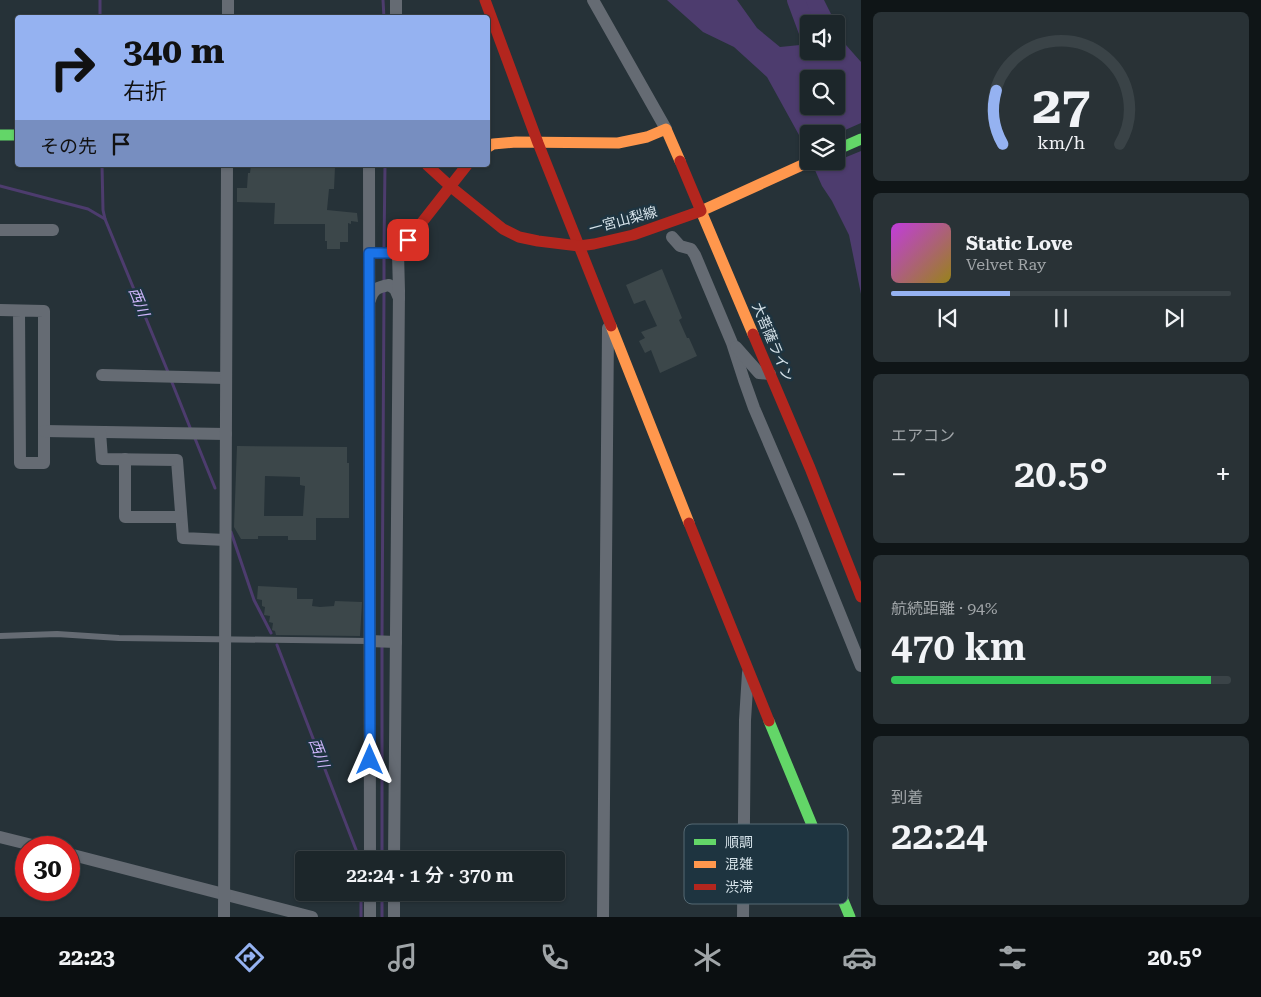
<!DOCTYPE html>
<html lang="ja">
<head>
<meta charset="utf-8">
<style>
  body { margin:0; font-family:"Roboto Serif","Noto Sans JP",serif; background:#293236; color:#f1f3f6; height:100vh; display:flex; flex-direction:column; font-size:19px; white-space:nowrap }
  * { box-sizing:border-box; margin:0 }
  p { font-size:16px; color:#a0a5a8 }
  .icon { flex:none; width:28px; height:28px; fill:none; stroke:currentColor; stroke-width:2; stroke-linecap:round; stroke-linejoin:round }
  .map { position:relative; flex:1; overflow:hidden }
  .sheet { display:flex; flex-direction:column; gap:12px; padding:12px; background:#0f1517; width:400px }
  .sheet>* { flex:none }
  .hud { position:absolute; left:15px; top:15px; width:475px; height:152px; border-radius:5px; box-shadow:0 1px 4px #0004,0 0 0 1px #3a4347; background:#95b2f1; color:#111; overflow:hidden }
  .controls { position:absolute; left:800px; top:15px; display:grid; gap:10px }
  .controls a { display:grid; place-items:center; width:45px; height:45px; border-radius:5px; background:#1c262a; box-shadow:0 1px 4px #0004,0 0 0 1px #3a4347; font-size:25px }
  .speed { position:absolute; left:15px; top:836px; display:flex; gap:10px; font-size:25px; font-weight:700; text-align:center }
  .speed>* { display:grid; place-content:center; width:65px; height:65px; border-radius:50%; background:#1c262a; box-shadow:0 1px 4px #0004,0 0 0 1px #3a4347; line-height:1 }
  .speed .limit { border:8px solid #d22; background:#fff; color:#111 }
  .pin { position:absolute; display:grid; place-items:center; width:42px; height:42px; color:#fff; margin:-21px; border-radius:10px; box-shadow:0 2px 8px #0006 }
  .me { position:absolute; width:55px; margin:-28px; rotate:0deg; stroke-linejoin:round; filter:drop-shadow(0 0 4px #0008) }
  .turn { display:flex; align-items:center; gap:18px; height:105px; padding:0 25px; font-size:22px }
  .turn .icon { width:65px; height:65px; stroke-width:2.5 }
  .turn b { display:block; font-size:35px; line-height:42px }
  .then { display:flex; align-items:center; height:48px; padding:0 25px; background:#0003; gap:10px; font-size:19px }
  .big { font-size:38px; font-weight:600; line-height:1.1 }
  .sheet .tile { flex:1; display:flex; flex-direction:column; justify-content:center; gap:8px; min-width:0; padding:0 18px; border-radius:8px; background:#293236 }
  .sheet .dial { align-items:center; gap:0 }
  .dial svg { height:130px; overflow:visible; fill:none; stroke:#3a4347; stroke-width:7; stroke-linecap:round; text-anchor:middle }
  .dial text { fill:#f1f3f6; stroke:none }
  .song { display:flex; align-items:center; gap:15px }
  .cover { width:60px; height:60px; border-radius:8px; background:linear-gradient(135deg,hsl(290 70% 55%),hsl(50 70% 35%)) }
  .played { height:5px; border-radius:2px; background:linear-gradient(90deg,#95b2f1 35%,#3a4347 35%) }
  .keys { display:flex; justify-content:space-around; direction:ltr }
  .heat { display:flex; justify-content:space-between; align-items:center; font-size:28px; direction:ltr }
  .charge { height:8px; border-radius:4px; background:linear-gradient(90deg,#34c759 94%,#3a4347 0) }
  .trip { position:absolute; left:295px; top:851px; width:270px; height:50px; border-radius:5px; background:#1c262a; box-shadow:0 1px 4px #0004,0 0 0 1px #3a4347; font-weight:600; line-height:50px; text-align:center }
  .tab-bar { display:flex; height:80px; justify-content:space-around; align-items:center; background:#0b0f11; color:#a0a5a8 }
  .tab-bar .icon { width:35px; height:35px }
  .tab-bar .on { color:#95b2f1 }
  .tab-bar b { font-size:22px; color:#f1f3f6 }
  main { display:flex; flex:1; min-height:0 }
  .map>svg:first-child { display:block }
</style>
</head>
<body>
<main>
<div class="map">
<svg width="861" height="917" viewBox="0 0 861 917">
  <rect width="100%" height="100%" fill="#263238"/>
  <g fill="#4d3c6e" fill-rule="evenodd">
    <path d="M 667,0 L 737,0 L 757,28 L 780,47 L 800,45 L 809,48 L 809,51 L 827,53 L 827,51 L 836,51 L 836,25 L 846,45 L 861,62 L 861,294 L 849,235 L 832,201 L 822,186 L 811,161 L 836,161 L 836,134 L 809,134 L 809,157 L 799,135 L 767,77 L 734,47 L 703,32 ZM 809,79 L 836,79 L 836,106 L 809,106 Z"/>
    <path d="M 804,0 L 824,0 L 836,24 L 814,24 Z"/>
  </g>
  <path fill="#263238" d="M 861,123 L 861,151 L 812,171 L 809,161 L 836,161 L 836,134 Z"/>
  <g fill="none" stroke-linecap="round" stroke-linejoin="round">
    <g stroke="#4d3c6e" stroke-width="3">
      <path d="M 100,0 L 100,18"/>
      <path d="M 383,0 L 384,18"/>
      <path d="M 102,165 L 103,210 L 105,219 L 168,372"/>
      <path d="M 0,186 L 88,209 L 105,219"/>
      <path d="M 384,247 L 385,165"/>
      <path d="M 384,258 L 384,282"/>
      <path d="M 171,380 L 191,430"/>
      <path d="M 194,436 L 215,488"/>
      <path d="M 231,532 L 254,600 L 271,633"/>
      <path d="M 382,639 L 384,291"/>
      <path d="M 277,645 L 360,860"/>
      <path d="M 382,646 L 382,860"/>
      <path d="M 382,892 L 382,917"/>
      <path d="M 361,917 L 361,892"/>
    </g>
    <path stroke="#4d3c6e" stroke-width="18" d="M 796,0 L 809,35"/>
  </g>
  <g fill="#3c474a" fill-rule="evenodd">
    <path d="M 251,165 L 329,165 L 329,168 L 335,167 L 334,189 L 329,189 L 327,210 L 357,213 L 358,222 L 351,221 L 351,224 L 348,223 L 348,242 L 340,242 L 340,249 L 327,249 L 327,241 L 325,241 L 325,224 L 274,224 L 275,203 L 237,202 L 237,188 L 247,188 L 248,173 L 250,173 Z"/>
    <path d="M 662,269 L 682,318 L 679,320 L 687,338 L 689,338 L 697,356 L 660,373 L 651,350 L 645,353 L 639,341 L 645,338 L 641,332 L 657,326 L 645,300 L 634,304 L 626,285 Z"/>
    <path d="M 237,446 L 347,447 L 347,463 L 349,463 L 349,518 L 316,518 L 316,540 L 288,540 L 288,536 L 258,536 L 258,539 L 241,539 L 234,527 ZM 265,476 L 300,477 L 300,485 L 305,486 L 303,516 L 264,516 Z"/>
    <path d="M 258,586 L 297,588 L 297,599 L 313,599 L 312,606 L 320,607 L 334,606 L 335,601 L 362,602 L 360,636 L 276,635 L 275,631 L 272,630 L 273,623 L 269,622 L 270,616 L 264,615 L 265,607 L 262,606 L 262,600 L 257,599 Z"/>
  </g>
  <g fill="none" stroke-linecap="round" stroke-linejoin="round">
    <path stroke="#656b73" stroke-width="6" d="M 0,636 L 57,634 L 119,638 L 369,641"/>
    <g stroke="#656b73" stroke-width="12">
      <path d="M 396,0 L 396,18"/>
      <path d="M 593,0 L 666,129"/>
      <path d="M 228,18 L 228,0"/>
      <path d="M 369,165 L 370,860"/>
      <path d="M 0,230 L 53,230"/>
      <path d="M 672,237 L 680,246 L 691,249 L 695,255 L 732,343 L 744,380 L 754,408 L 802,520 L 861,666"/>
      <path d="M 370,300 C 373,289 378,287 389,285 L 395,289 L 399,298"/>
      <path d="M 0,310 L 44,311 L 44,463 L 20,463 L 19,311"/>
      <path d="M 736,347 L 759,373 L 770,374"/>
      <path d="M 102,375 L 226,378"/>
      <path d="M 44,431 L 226,434"/>
      <path d="M 100,432 L 102,459 L 177,460 L 183,538 L 225,540"/>
      <path d="M 125,459 L 125,517 L 181,517"/>
      <path d="M 369,641 L 396,642"/>
      <path d="M 0,837 L 44,848"/>
      <path d="M 69,854 L 312,917"/>
      <path d="M 394,860 L 399,291 L 398,253"/>
      <path d="M 370,892 L 370,917"/>
      <path d="M 224,917 L 227,165"/>
      <path d="M 394,917 L 394,892"/>
      <path d="M 603,917 L 608,328"/>
      <path d="M 743,917 L 745,720 L 748,673"/>
    </g>
    <g stroke="#63d668" stroke-width="11">
      <path d="M 0,135 L 18,135"/>
      <path d="M 836,150 L 861,139"/>
      <path d="M 769,721 L 850,917"/>
    </g>
    <g stroke="#ff974d" stroke-width="11">
      <path d="M 488,147 L 493,144 L 516,142 L 618,143 L 647,137 L 666,129 L 680,161"/>
      <path d="M 611,326 L 689,523"/>
      <path d="M 753,334 L 701,211 L 811,161"/>
    </g>
    <g stroke="#b3261e" stroke-width="11">
      <path d="M 485,0 L 538,143 L 611,326"/>
      <path d="M 427,165 L 451,187 L 503,229 L 519,237 L 538,241 L 579,246 L 594,244 L 633,235 L 701,211 L 680,161"/>
      <path d="M 369,253 L 398,253 L 467,165"/>
      <path d="M 753,334 L 810,468 L 861,597"/>
      <path d="M 689,523 L 769,721"/>
    </g>
  </g>
  <g fill="none" stroke-linecap="round" stroke-linejoin="round">
    <g stroke="#114b97" stroke-width="12">
      <path id="route" d="M 370,760 L 369,253 L 398,253 L 408,240"/>
    </g>
    <use href="#route" stroke="#1a73e8" stroke-width="9"/>
  </g>
  <g text-anchor="middle" dominant-baseline="central" stroke-width="5" stroke-linejoin="round" paint-order="stroke">
    <g font-size="14" fill="#d6e3ea" stroke="#1e3440">
      <text transform="translate(623 220) rotate(-15)">一宮山梨線</text>
      <text transform="translate(773 342) rotate(67)">大菩薩ライン</text>
    </g>
    <g font-size="15" font-style="italic" fill="#cfb7fb" stroke="#1e3440">
      <text transform="translate(139 302) rotate(68)">西川</text>
      <text transform="translate(319 753) rotate(69)">西川</text>
    </g>
  </g>
  <rect x="684" y="824" width="164" height="80" rx="8" fill="#1e3440" stroke="#556973" stroke-width="1"/>
  <rect x="694" y="839" width="22" height="6" fill="#63d668"/>
  <rect x="694" y="861" width="22" height="7" fill="#ff974d"/>
  <rect x="694" y="884" width="22" height="6" fill="#b3261e"/>
  <g font-size="14" fill="#d6e3ea">
    <text x="725" y="847">順調</text>
    <text x="725" y="869">混雑</text>
    <text x="725" y="892">渋滞</text>
  </g>
</svg>
<div class="controls">
<a><svg class="icon" aria-label="sound" viewBox="0 0 24 24"><path d="M4 9h4l5-4v14l-5-4H4zM17 9q2 3 0 6"/></svg></a>
<a><svg class="icon" aria-label="search" viewBox="0 0 24 24"><circle cx="10" cy="10" r="6"/><path d="M15 15l6 6"/></svg></a>
<a><svg class="icon" aria-label="layers" viewBox="0 0 24 24"><path d="M12 4l9 5-9 5-9-5zM3 14l9 5 9-5"/></svg></a>
</div>
<div class="speed"><div class="limit">30</div></div>
<div class="pin" style="left:408px;top:240px;background:#d93025"><svg class="icon" aria-label="arrive" viewBox="0 0 24 24"><path d="M6 21V4h12l-3 4 3 4H6"/></svg></div>
<svg class="me" style="left:370px;top:760px" viewBox="-20 -20 40 40"><path d="M0-17L14 15 0 8-14 15z" fill="#1a73e8" stroke="#fff" stroke-width="4"/></svg>
<div class="trip">22:24 · 1 分 · 370 m</div>
<div class="hud">
<div class="turn"><svg class="icon" aria-label="right" viewBox="0 0 24 24"><path d="M7 20v-9h11M14 6l5 5-5 5"/></svg><div><b>340 m</b>右折</div></div>
<div class="then">その先<svg class="icon" aria-label="arrive" viewBox="0 0 24 24"><path d="M6 21V4h12l-3 4 3 4H6"/></svg></div>
</div>
</div>
<section class="sheet">
<div class="tile dial"><svg viewBox="0 0 100 80">
<path d="M14 69A42 42 0 1 1 86 69"/>
<path d="M14 69A42 42 0 0 1 10 36" stroke="#95b2f1"/>
<text x="50" y="56" font-size="32" font-weight="700">27</text>
<text x="50" y="72" font-size="11">km/h</text>
</svg></div>
<div class="tile">
<div class="song"><i class="cover"></i><div><b>Static Love</b><p>Velvet Ray</p></div></div>
<div class="played"></div>
<div class="keys"><svg class="icon" aria-label="previous" viewBox="0 0 24 24"><path d="M18 5L8 12l10 7zM5 5v14"/></svg><svg class="icon" aria-label="pause" viewBox="0 0 24 24"><path d="M8 5v14M16 5v14"/></svg><svg class="icon" aria-label="next" viewBox="0 0 24 24"><path d="M6 5l10 7-10 7zM19 5v14"/></svg></div>
</div>
<div class="tile"><p>エアコン</p>
<div class="heat"><a>−</a><b class="big">20.5°</b><a>+</a></div>
</div>
<div class="tile"><p>航続距離 · 94%</p><b class="big">470 km</b><div class="charge"></div></div>
<div class="tile"><p>到着</p><b class="big">22:24</b></div>
</section>
</main>
<nav class="tab-bar">
<b>22:23</b>
<svg class="icon on" aria-label="directions" viewBox="0 0 24 24"><path d="M12 3l9 9-9 9-9-9zM9 14v-3h6M13 9l2 2-2 2"/></svg>
<svg class="icon" aria-label="music" viewBox="0 0 24 24"><path d="M9 18V5l10-2v13"/><circle cx="6" cy="18" r="3"/><circle cx="16" cy="16" r="3"/></svg>
<svg class="icon" aria-label="phone" viewBox="0 0 24 24"><path d="M5 4h4l2 5-3 2q2 4 5 5l2-3 5 2v4C11 20 4 13 5 4z"/></svg>
<svg class="icon" aria-label="climate" viewBox="0 0 24 24"><path d="M12 3v18M4 7l16 10M4 17L20 7"/></svg>
<svg class="icon" aria-label="car" viewBox="0 0 24 24"><path d="M5 17H2v-5l4-1 3-4h7l3 4 3 1v5h-3M9 17h6M6 11h13"/><circle cx="7" cy="17" r="2"/><circle cx="17" cy="17" r="2"/></svg>
<svg class="icon" aria-label="filters" viewBox="0 0 24 24"><path d="M4 7h16M4 17h16"/><circle cx="9" cy="7" r="2"/><circle cx="15" cy="17" r="2"/></svg>
<b>20.5°</b>
</nav>
</body>
</html>
